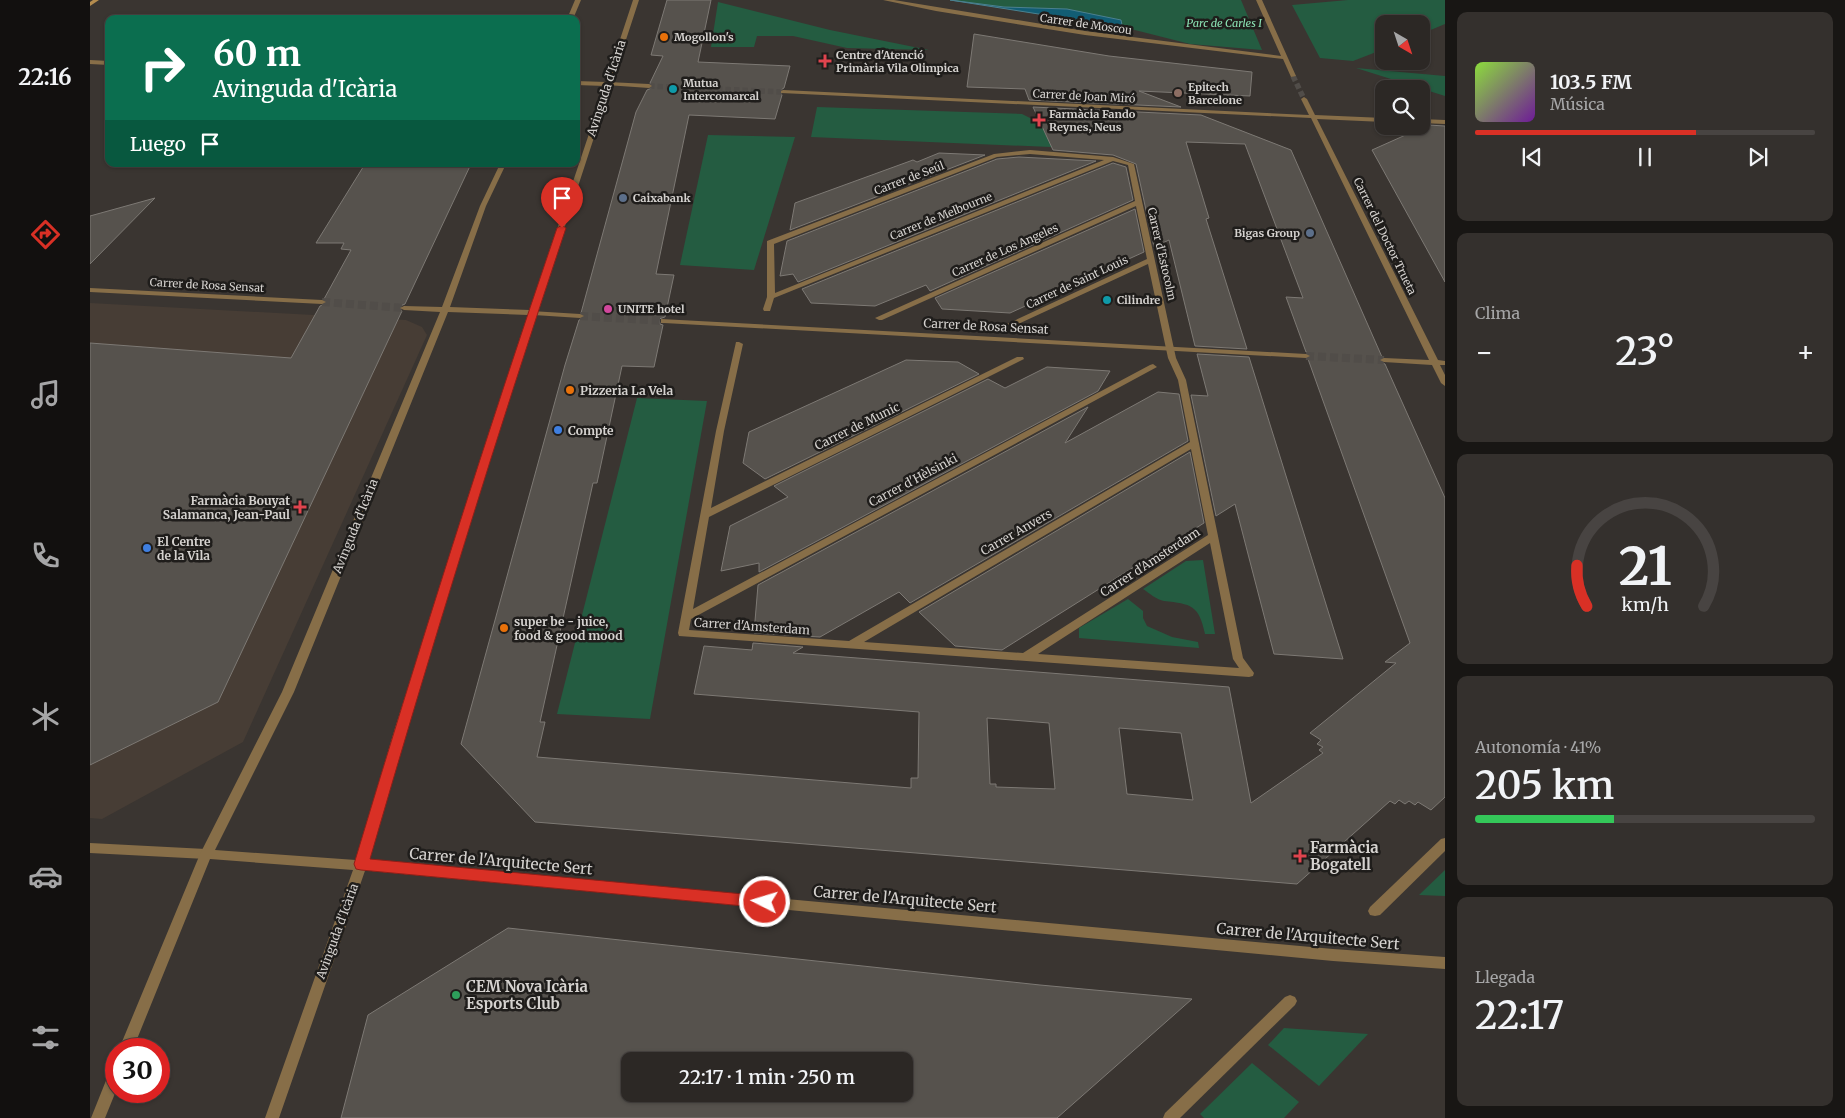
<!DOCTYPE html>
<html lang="es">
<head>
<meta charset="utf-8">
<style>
  body { margin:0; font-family:Merriweather,serif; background:#34302d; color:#f1f3f6; height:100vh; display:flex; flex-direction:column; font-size:19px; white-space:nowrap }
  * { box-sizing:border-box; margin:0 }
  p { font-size:16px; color:#a6a6a7 }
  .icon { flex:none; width:28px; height:28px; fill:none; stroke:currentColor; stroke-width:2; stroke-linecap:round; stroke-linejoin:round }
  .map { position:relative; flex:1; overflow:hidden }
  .panel { display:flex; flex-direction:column; gap:12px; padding:12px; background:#181614; width:400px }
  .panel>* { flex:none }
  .hud { position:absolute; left:15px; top:15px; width:475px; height:152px; border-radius:10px; box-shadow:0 1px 4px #0004,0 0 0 1px #484442; background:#0b6e4f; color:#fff; overflow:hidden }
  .needle { width:32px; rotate:141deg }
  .fabs { position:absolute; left:1285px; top:15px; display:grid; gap:10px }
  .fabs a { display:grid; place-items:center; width:55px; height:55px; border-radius:10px; background:#2c2825; box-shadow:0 1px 4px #0004,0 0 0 1px #484442; font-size:25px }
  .speed { position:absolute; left:15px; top:1038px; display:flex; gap:10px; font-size:25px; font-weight:700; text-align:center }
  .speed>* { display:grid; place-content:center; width:65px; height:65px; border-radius:50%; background:#2c2825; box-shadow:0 1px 4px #0004,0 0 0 1px #484442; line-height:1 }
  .speed .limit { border:8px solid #d22; background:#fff; color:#111 }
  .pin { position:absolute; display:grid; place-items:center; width:42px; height:42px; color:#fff; margin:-51px -21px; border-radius:50% 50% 50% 0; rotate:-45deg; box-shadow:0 0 5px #0007 }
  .pin .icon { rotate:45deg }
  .me { position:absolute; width:55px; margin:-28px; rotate:275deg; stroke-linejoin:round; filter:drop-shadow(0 0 4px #0008) }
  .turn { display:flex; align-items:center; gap:18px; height:105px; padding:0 25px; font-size:22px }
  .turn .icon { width:65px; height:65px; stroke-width:2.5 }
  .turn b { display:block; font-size:35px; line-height:42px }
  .then { display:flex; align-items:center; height:48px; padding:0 25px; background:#0003; gap:10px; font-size:19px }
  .big { font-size:38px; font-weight:600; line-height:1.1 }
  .panel .widget { flex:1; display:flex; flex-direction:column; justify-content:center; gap:8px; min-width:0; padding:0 18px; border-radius:10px; background:#34302d }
  .panel .dial { align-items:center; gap:0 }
  .dial svg { height:130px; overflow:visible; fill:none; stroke:#484442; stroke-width:7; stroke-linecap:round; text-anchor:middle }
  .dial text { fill:#f1f3f6; stroke:none }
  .song { display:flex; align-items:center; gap:15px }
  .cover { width:60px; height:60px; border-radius:8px; background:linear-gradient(135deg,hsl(90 70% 55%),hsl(280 70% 35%)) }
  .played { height:5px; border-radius:2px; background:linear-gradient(90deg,#d93025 65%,#484442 65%) }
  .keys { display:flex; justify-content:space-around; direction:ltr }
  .heat { display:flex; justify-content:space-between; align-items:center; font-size:28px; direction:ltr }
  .charge { height:8px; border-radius:4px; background:linear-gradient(90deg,#34c759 41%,#484442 0) }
  .trip { position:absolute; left:531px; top:1052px; width:292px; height:50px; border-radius:10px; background:#2c2825; box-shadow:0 1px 4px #0004,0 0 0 1px #484442; font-weight:600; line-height:50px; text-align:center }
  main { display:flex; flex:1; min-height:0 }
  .tabs { display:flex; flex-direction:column; width:90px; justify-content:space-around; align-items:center; background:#12100f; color:#a6a6a7 }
  .tabs .icon { width:35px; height:35px }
  .tabs .on { color:#d93025 }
  .tabs b { font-size:22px; color:#f1f3f6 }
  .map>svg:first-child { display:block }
</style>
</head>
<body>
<main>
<nav class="tabs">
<b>22:16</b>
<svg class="icon on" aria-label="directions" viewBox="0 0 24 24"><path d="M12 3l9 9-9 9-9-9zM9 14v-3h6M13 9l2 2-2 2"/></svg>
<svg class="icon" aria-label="music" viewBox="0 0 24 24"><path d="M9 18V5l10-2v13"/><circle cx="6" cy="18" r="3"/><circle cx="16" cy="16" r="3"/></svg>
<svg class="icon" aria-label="phone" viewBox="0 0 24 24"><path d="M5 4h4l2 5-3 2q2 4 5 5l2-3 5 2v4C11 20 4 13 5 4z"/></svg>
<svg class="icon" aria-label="climate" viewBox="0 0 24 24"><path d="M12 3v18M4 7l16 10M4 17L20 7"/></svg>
<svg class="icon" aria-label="car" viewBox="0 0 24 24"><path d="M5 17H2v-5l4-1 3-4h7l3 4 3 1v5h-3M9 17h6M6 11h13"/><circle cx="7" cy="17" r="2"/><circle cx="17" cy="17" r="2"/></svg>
<svg class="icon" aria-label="filters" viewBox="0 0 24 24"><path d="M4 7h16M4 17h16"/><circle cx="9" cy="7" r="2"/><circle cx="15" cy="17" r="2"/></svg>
</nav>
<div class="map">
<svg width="1355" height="1118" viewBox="0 0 1355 1118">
  <rect width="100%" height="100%" fill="#3a3531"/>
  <path fill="#473d35" d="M 0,303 L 316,320 L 332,327 L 337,335 L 153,742 L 12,819 L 0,818 Z"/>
  <g fill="#245c41">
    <path d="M 860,0 L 1151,0 L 1172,50 L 1100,44 L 1037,28 Z"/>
    <path d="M 1258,0 L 1355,0 L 1355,24 L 1331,34 L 1331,24 L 1294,24 L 1294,49 L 1263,61 L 1230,58 L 1202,5 Z"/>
    <path d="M 628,2 L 740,30 L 839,50 L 757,48 L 703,36 L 667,36 L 664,47 L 621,47 Z"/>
    <path d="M 1266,68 L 1355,76 L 1355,96 Z"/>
    <path d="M 727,107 L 932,114 L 948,122 L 959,134 L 985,148 L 721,137 Z"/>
    <path d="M 618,135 L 705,137 L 664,270 L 590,265 Z"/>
    <path d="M 547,398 L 617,401 L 560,719 L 467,714 Z"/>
    <path d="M 1113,560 L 1125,634 L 1115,634 C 1109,605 1101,604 1074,601 C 1067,600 1059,593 1053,589 L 1096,561 Z"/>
    <path d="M 1038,599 L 1053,611 L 1053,618 L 1057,626 L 1082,637 L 1108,642 L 1109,648 L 989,638 L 989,628 Z"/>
    <path d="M 1355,870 L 1355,896 L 1329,895 Z"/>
    <path d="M 1194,1028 L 1278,1034 L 1229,1086 L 1178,1045 Z"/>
    <path d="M 1162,1063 L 1209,1102 L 1194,1118 L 1114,1118 L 1110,1114 Z"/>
  </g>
  <path fill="#125d74" stroke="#4c808f" d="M 860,0 L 914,7 L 977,9 L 1031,20 L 1032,25 L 1037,28 Z"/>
  <g fill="#56524d" stroke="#7d7974" fill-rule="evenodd">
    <path d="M 577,0 L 621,0 L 608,62 L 700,66 L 694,88 L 689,91 L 692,95 L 685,119 L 599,115 L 566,274 L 584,275 L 575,317 L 569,319 L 570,324 L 573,325 L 564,367 L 532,366 L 507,483 L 503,483 L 450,722 L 455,722 L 447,757 L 821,788 L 821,778 L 828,778 L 829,712 L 604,694 L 614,646 L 662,650 L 663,643 L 713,647 L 703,653 L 1139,687 L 1161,803 L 1233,753 L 1229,750 L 1233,747 L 1227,744 L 1231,740 L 1220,733 L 1306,663 L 1295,662 L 1320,643 L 1218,359 L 1222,355 L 1216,352 L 1196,297 L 1213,298 L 1155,144 L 1096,142 L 1119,218 L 1116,219 L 1157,349 L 1105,346 L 1079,240 L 1064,247 L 1046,164 L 1023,155 L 963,150 L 943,107 L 1111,115 L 1201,150 L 1292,357 L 1288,361 L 1295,364 L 1355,498 L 1355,797 L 1341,810 L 1328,802 L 1325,805 L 1319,801 L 1315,804 L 1309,800 L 1305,804 L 1300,801 L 1207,884 L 445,822 L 371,744 L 475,365 L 489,320 L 496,317 L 491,313 L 546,112 L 557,90 L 564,87 L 560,83 L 573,56 L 561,55 ZM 897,718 L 959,723 L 965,789 L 906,787 L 906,784 L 900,784 ZM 1029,728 L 1091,733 L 1103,800 L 1037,794 Z"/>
    <path d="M 884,34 L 1019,56 L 1162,72 L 1160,96 L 1049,91 L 1091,107 L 939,100 L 935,89 L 877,87 Z"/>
    <path d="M 1338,125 L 1355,126 L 1355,282 L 1282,150 Z"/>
    <path d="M 849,153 L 895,155 L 700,230 L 705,203 L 823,160 L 827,162 Z"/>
    <path d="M 929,157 L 1006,161 L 708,282 L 703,274 L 690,276 L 697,241 L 907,159 Z"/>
    <path d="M 1023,163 L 1036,167 L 1043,200 L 840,291 L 836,285 L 785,306 L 721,303 L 712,289 Z"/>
    <path d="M 275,164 L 381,164 L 315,304 L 308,307 L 312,311 L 128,702 L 0,765 L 0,343 L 201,358 L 230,306 L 238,303 L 234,299 L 261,250 L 251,249 L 254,243 L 226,243 Z"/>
    <path d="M 65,198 L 0,264 L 0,216 Z"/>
    <path d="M 1045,209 L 1054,252 L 920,313 L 852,309 L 845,298 Z"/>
    <path d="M 1107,354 L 1159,357 L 1253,659 L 1184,654 L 1145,504 L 1126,516 L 1101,395 L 1118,396 Z"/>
    <path d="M 816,360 L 868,362 L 889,374 L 675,479 L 653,463 L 659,432 Z"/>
    <path d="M 957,367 L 1020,371 L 1008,391 L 669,572 L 669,563 L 631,571 L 640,526 L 698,497 L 684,486 L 898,379 L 915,388 Z"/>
    <path d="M 1068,392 L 1089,394 L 1098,441 L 820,603 L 809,592 L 730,637 L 664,633 L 668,585 L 998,407 L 975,443 Z"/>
    <path d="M 1100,452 L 1114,523 L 912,650 L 865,646 L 829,612 Z"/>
    <path d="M 418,928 L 950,985 L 1102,999 L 967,1118 L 251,1118 L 278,1015 ZM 540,1061 L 815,1061 L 815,1094 L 540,1094 Z"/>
  </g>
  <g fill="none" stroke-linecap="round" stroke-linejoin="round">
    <g stroke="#514d49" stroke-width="5.5" stroke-dasharray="5.5 3" stroke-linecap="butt">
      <path d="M 1203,76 L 1214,99"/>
      <path d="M 559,86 L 693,92"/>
    </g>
    <g stroke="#514d49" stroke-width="8" stroke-dasharray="8 4" stroke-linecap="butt">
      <path d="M 232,302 L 314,308"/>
      <path d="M 490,316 L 574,321"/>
      <path d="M 1216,356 L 1294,360"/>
    </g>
    <g fill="#876e48" fill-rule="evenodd">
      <path d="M 940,150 L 1023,157 L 1044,164 L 1086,358 L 1096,380 L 1153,658 L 1164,673 L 1163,676 L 1159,677 L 589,636 L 588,633 L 626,431 L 646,342 L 649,342 L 653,344 L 634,431 L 621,508 L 927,357 L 933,357 L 934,359 L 619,517 L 603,609 L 1060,365 L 1063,364 L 1067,367 L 601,619 L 599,630 L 759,641 L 1100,442 L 1088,380 L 1078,358 L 1058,264 L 924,326 L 921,326 L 917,324 L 1057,259 L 1046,206 L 792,320 L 789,320 L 785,318 L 1045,201 L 1038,165 L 1023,161 L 684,298 L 680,311 L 674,311 L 673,309 L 677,297 L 677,241 L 904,154 ZM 940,154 L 1014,160 L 685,293 L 684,244 L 907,157 ZM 1101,449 L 1118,535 L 933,653 L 774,642 ZM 1120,543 L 1143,659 L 1149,668 L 948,654 Z"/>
      <path d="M 1355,838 L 1355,851 L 1290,915 L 1285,916 L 1280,915 L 1278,911 L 1280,907 L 1351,839 Z"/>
      <path d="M 1200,995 L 1205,997 L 1207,1001 L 1205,1005 L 1090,1118 L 1073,1118 L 1075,1113 L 1195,997 Z"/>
    </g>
    <g fill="#876e48" fill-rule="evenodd">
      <path d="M 793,0 L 804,0 L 995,31 L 1191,56 L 1166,0 L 1172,0 L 1206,76 L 1201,77 L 1193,59 L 995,35 L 846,11 Z"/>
      <path d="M 0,60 L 19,61 L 19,65 L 0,64 Z"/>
      <path d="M 518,82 L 559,84 L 562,86 L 559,88 L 516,85 L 516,83 Z"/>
      <path d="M 693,90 L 1219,115 L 1211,99 L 1214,97 L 1217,99 L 1225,115 L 1294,118 L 1294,122 L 1227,119 L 1348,360 L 1355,361 L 1355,365 L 1350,365 L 1355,375 L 1355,386 L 1351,383 L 1342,365 L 1294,362 L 1290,360 L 1294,358 L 1339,360 L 1221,118 L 691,93 L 691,91 Z"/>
      <path d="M 1331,119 L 1355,120 L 1355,124 L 1331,123 Z"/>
      <path d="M 0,288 L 232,300 L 236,302 L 232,304 L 0,292 Z"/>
      <path d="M 441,311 L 490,314 L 494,316 L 490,318 L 444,315 L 441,315 Z"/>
      <path d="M 571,319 L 1216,354 L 1220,356 L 1216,358 L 574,323 L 571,323 Z"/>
      <path d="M 0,843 L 116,849 L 120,850 L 122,854 L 120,858 L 116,859 L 0,853 Z"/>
      <path d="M 271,860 L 1243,949 L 1355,957 L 1355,969 L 1243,961 L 271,870 L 267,869 L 265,865 L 267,861 Z"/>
    </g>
    <g fill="#876e48" fill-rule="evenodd">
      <path d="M 485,0 L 491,0 L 483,19 L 477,19 Z"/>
      <path d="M 543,0 L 549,0 L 425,379 L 317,728 L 277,865 L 189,1118 L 175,1118 L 263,870 L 120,859 L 43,1049 L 29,1049 L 110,854 L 192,692 L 350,312 L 314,310 L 310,308 L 314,306 L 352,307 L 390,206 L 410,164 L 416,164 L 396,206 L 360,307 L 440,310 L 515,86 L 486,85 L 486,81 L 516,82 ZM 358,312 L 438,315 L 305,728 L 266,860 L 125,850 L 204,692 Z"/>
      <path d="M 26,1066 L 26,1091 L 15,1118 L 1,1118 L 21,1068 Z"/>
    </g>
    <path fill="#b48c4e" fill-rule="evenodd" d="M 3,0 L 9,0 L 0,6 L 0,2 Z"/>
  </g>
  <path fill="#d93025" stroke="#8d1f18" d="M 472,225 L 476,228 C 406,437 341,648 280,859 L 675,896 L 680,898 L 682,902 L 680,906 L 675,908 L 271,870 L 266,869 L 264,864 C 328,651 395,439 467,228 Z"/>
  <g fill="#e8710a" stroke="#1f1d1b" stroke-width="2">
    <circle cx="574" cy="37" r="5"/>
    <circle cx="480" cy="390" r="5"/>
    <circle cx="414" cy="628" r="5"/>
  </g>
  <g fill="#e0444e" stroke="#1f1d1b" stroke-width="2">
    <path d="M732.5 53.5h5v5h5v5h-5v5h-5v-5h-5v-5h5z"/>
    <path d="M946.5 112.5h5v5h5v5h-5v5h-5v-5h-5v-5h5z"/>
    <path d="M207.5 499.5h5v5h5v5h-5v5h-5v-5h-5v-5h5z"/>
    <path d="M1207.5 848.5h5v5h5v5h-5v5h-5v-5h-5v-5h5z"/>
  </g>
  <g fill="#0f9aa8" stroke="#1f1d1b" stroke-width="2">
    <circle cx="583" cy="89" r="5"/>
    <circle cx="1017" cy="300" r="5"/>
  </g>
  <circle fill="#8d6e63" stroke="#1f1d1b" stroke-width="2" cx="1088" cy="93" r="5"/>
  <g fill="#5c6f8a" stroke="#1f1d1b" stroke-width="2">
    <circle cx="533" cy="198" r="5"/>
    <circle cx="1220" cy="233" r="5"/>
  </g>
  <circle fill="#d1479c" stroke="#1f1d1b" stroke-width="2" cx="518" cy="309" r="5"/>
  <g fill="#3f7fe0" stroke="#1f1d1b" stroke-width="2">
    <circle cx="468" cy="430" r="5"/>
    <circle cx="57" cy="548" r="5"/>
  </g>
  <circle fill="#2e9e5b" stroke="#1f1d1b" stroke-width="2" cx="366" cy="995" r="5"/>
  <g text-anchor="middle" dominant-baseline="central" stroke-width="5" stroke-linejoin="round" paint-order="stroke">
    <g font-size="11" font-style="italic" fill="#8ae1b3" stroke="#1f1d1b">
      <text x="1134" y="23">Parc de Carles I</text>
    </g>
    <g font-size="11" fill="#d5d2cf" stroke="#1f1d1b">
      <text transform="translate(996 24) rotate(8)">Carrer de Moscou</text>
      <text transform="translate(994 96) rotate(3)">Carrer de Joan Miró</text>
      <text transform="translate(819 178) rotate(-21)">Carrer de Seúl</text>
      <text transform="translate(851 216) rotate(-22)">Carrer de Melbourne</text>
      <text transform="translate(1295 236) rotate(64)">Carrer del Doctor Trueta</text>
      <text transform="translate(915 250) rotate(-24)">Carrer de Los Angeles</text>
      <text transform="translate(1072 254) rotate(77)">Carrer d'Estocolm</text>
      <text transform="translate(987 282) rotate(-25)">Carrer de Saint Louis</text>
      <text transform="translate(117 285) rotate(3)">Carrer de Rosa Sensat</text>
    </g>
    <g font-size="11" font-weight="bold" fill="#d5d2cf" stroke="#1f1d1b" text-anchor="start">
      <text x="584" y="37">Mogollon's</text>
      <text x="746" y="55">Centre d'Atenció<tspan x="746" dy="13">Primària Vila Olimpica</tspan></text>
      <text x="593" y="83">Mutua<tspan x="593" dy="13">Intercomarcal</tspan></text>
      <text x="1098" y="87">Epitech<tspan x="1098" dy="13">Barcelone</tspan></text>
      <text x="959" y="114">Farmàcia Fando<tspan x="959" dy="13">Reynes, Neus</tspan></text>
      <text x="543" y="198">Caixabank</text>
      <text x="1210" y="233" text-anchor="end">Bigas Group</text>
      <text x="1027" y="300">Cilindre</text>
      <text x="528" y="309">UNITE hotel</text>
    </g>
    <g font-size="12" fill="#d5d2cf" stroke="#1f1d1b">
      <text transform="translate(516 88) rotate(-72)">Avinguda d'Icària</text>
      <text transform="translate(896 326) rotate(3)">Carrer de Rosa Sensat</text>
      <text transform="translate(767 426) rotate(-26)">Carrer de Munic</text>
      <text transform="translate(823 480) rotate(-28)">Carrer d'Hèlsinki</text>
      <text transform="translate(265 526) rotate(-68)">Avinguda d'Icària</text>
      <text transform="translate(926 532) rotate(-30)">Carrer Anvers</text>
      <text transform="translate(1060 562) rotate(-33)">Carrer d'Amsterdam</text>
      <text transform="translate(662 626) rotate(4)">Carrer d'Amsterdam</text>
      <text transform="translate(247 931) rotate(-70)">Avinguda d'Icària</text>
    </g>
    <g font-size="12" font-weight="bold" fill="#d5d2cf" stroke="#1f1d1b" text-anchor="start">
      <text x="490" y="390">Pizzeria La Vela</text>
      <text x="478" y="430">Compte</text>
      <text x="200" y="500" text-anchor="end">Farmàcia Bouyat<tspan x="200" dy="14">Salamanca, Jean-Paul</tspan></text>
      <text x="67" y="541">El Centre<tspan x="67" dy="14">de la Vila</tspan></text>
      <text x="424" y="621">super be - juice,<tspan x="424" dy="14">food &amp; good mood</tspan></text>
    </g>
    <g font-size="15" font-weight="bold" fill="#d5d2cf" stroke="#1f1d1b" text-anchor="start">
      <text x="1220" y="847">Farmàcia<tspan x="1220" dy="17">Bogatell</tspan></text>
      <text x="376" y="986">CEM Nova Icària<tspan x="376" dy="17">Esports Club</tspan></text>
    </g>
    <g font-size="15" fill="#d5d2cf" stroke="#1f1d1b">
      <text transform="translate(411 861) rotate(5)">Carrer de l'Arquitecte Sert</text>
      <text transform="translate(815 899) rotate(5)">Carrer de l'Arquitecte Sert</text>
      <text transform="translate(1218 936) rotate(5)">Carrer de l'Arquitecte Sert</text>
    </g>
  </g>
</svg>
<div class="fabs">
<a><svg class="needle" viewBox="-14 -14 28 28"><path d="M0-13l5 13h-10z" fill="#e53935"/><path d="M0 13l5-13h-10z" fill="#a6a6a7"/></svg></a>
<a><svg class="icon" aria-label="search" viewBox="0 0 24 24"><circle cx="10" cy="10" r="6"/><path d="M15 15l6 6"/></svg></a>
</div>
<div class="speed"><div class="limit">30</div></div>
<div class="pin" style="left:472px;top:228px;background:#d93025"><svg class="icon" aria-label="arrive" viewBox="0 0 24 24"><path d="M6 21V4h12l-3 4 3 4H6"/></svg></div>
<svg class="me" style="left:675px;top:902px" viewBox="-20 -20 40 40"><circle r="17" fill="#d93025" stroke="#fff" stroke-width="3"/><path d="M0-11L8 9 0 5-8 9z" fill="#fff"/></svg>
<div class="trip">22:17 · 1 min · 250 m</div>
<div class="hud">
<div class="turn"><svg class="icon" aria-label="right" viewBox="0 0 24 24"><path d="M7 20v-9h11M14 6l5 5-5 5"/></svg><div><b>60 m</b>Avinguda d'Icària</div></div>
<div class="then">Luego<svg class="icon" aria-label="arrive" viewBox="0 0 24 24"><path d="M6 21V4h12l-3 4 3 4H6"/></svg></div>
</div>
</div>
<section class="panel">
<div class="widget">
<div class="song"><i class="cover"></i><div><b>103.5 FM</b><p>Música</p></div></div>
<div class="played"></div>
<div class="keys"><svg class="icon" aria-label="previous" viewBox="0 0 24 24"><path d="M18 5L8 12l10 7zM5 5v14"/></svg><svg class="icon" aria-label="pause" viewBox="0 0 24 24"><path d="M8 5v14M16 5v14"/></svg><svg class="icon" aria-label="next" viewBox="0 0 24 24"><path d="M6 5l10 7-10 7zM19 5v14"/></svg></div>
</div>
<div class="widget"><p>Clima</p>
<div class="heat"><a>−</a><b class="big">23°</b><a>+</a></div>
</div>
<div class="widget dial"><svg viewBox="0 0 100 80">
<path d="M14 69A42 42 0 1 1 86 69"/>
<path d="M14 69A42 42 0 0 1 8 44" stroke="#d93025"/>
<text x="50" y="56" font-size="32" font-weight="700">21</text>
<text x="50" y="72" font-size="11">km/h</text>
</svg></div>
<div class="widget"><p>Autonomía · 41%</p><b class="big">205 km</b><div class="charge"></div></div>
<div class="widget"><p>Llegada</p><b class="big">22:17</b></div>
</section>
</main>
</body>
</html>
